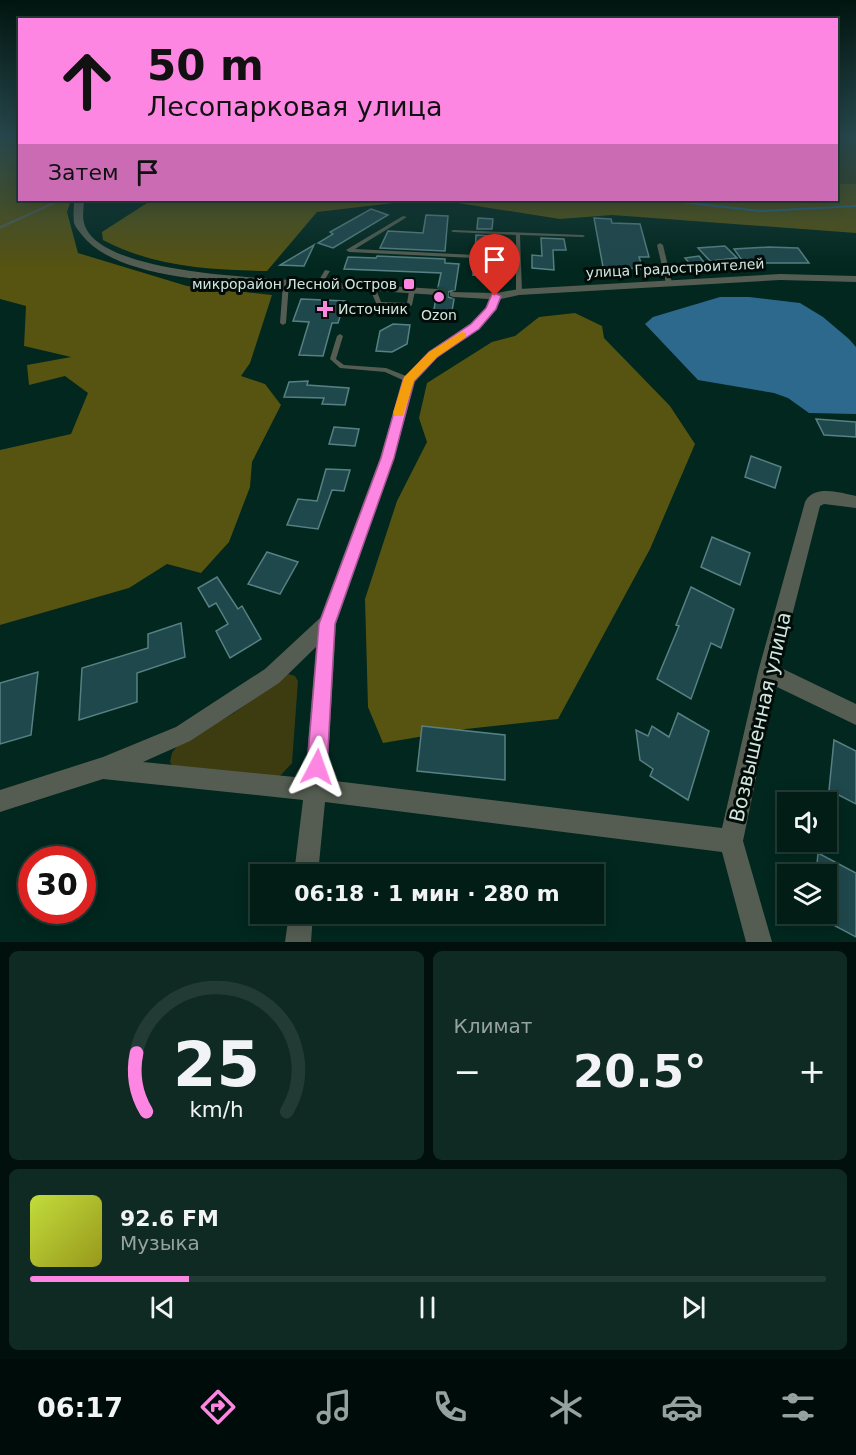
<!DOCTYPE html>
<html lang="ru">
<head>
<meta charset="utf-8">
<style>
  body { margin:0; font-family:"DejaVu Sans",sans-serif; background:#0f2a23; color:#f1f3f6; height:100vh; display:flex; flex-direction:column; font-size:22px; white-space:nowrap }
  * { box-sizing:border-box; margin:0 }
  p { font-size:20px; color:#96a2a1 }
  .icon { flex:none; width:33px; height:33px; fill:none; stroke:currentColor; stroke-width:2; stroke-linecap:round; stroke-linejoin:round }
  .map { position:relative; height:942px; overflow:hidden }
  .sheet { display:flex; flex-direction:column; gap:9px; padding:9px; background:#01100c; flex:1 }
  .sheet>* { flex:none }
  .banner { position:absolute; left:18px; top:18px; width:820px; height:183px; border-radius:0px; box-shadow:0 3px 15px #0003,0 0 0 2px #233b35; background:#fd86e2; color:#111; overflow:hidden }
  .buttons { position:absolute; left:777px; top:792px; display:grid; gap:12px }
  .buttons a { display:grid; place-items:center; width:60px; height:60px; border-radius:0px; background:#011d16; box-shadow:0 3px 15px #0003,0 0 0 2px #233b35; font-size:30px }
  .speed { position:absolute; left:18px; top:846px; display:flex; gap:12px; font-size:30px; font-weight:700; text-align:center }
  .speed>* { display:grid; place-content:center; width:78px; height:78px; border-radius:50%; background:#011d16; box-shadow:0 3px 15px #0003,0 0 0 2px #233b35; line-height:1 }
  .speed .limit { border:9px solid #d22; background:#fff; color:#111 }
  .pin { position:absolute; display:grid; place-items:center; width:51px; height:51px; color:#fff; margin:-62px -26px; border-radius:50% 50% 50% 0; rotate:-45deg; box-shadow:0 0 6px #0007 }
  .pin .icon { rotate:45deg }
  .me { position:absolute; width:66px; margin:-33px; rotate:4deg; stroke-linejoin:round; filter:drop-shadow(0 0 4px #0008) }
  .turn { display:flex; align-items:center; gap:21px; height:126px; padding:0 30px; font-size:27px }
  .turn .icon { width:78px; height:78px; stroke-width:2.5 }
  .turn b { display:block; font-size:42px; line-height:51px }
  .then { display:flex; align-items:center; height:57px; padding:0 30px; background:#0003; gap:12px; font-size:22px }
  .big { font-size:45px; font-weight:800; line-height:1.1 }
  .sheet .widget { flex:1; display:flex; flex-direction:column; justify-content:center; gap:9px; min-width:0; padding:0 21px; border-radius:9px; background:#0f2a23 }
  .sheet .dial { align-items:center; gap:0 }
  .dial svg { height:156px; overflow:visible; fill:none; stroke:#233b35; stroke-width:7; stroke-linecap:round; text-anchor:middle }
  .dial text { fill:#f1f3f6; stroke:none }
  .song { display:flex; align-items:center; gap:18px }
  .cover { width:72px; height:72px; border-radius:9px; background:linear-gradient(135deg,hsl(70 70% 55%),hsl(60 70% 35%)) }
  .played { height:6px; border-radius:3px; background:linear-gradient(90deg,#fd86e2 20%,#233b35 20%) }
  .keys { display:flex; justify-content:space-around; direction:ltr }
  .heat { display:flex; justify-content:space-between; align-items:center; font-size:33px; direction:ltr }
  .sheet .tiles { flex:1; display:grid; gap:9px; grid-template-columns:1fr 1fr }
  .widget:last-child { grid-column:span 2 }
  .trip { position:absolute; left:250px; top:864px; width:354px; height:60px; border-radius:0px; background:#011d16; box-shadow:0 3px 15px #0003,0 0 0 2px #233b35; font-weight:800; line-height:60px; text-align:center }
  .tab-bar { display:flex; height:96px; justify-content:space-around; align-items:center; background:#000c09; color:#96a2a1 }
  .tab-bar .icon { width:42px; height:42px }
  .tab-bar .selected { color:#fd86e2 }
  .tab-bar b { font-size:27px; color:#f1f3f6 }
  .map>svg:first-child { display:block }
</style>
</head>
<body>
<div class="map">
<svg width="856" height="942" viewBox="0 0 856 942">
  <rect width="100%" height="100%" fill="#01271e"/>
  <g fill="#3d3b10">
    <rect x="837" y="137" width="19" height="47"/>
    <path d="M 288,674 L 295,676 L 298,681 L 292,763 L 279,777 L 173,767 L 170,762 L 172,753 L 177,746 L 234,713 Z"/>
  </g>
  <g fill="#575311">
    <path d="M 0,137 L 19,137 L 20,200 L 71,200 L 67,212 L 78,253 L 187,286 L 272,295 L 250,363 L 241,376 L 265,384 L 281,405 L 252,462 L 250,487 L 229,542 L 201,573 L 167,564 L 129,588 L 0,625 L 0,450 L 71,434 L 88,393 L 65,376 L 29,385 L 27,365 L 71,357 L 24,346 L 26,306 L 0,299 Z"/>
    <path d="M 837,184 L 856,184 L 856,233 L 612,215 L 560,219 L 439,200 L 837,200 Z"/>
    <path d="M 166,200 L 419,200 L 317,212 L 267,271 C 211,270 154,267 103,240 L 102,232 L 147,203 Z"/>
    <path d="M 575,313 L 602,326 L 604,338 L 670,406 L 695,444 L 650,549 L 558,719 L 466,729 L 383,743 L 368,707 L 365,599 L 397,501 L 427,442 L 419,418 L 427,383 L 492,342 L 515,336 L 539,317 Z"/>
  </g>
  <path fill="#2d698c" d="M 720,297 L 749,297 L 800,303 L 823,317 L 849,339 L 856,347 L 856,414 L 809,413 L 788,398 L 774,393 L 698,380 L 645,324 L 653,317 Z"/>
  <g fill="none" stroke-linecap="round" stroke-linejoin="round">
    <path stroke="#2d698c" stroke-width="2" d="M 664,200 L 760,211 L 856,206"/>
  </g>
  <g fill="#1f484c" stroke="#578084" stroke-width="1.5">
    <path d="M 371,209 L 388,215 L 333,248 L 318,243 L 333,234 L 330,232 Z"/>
    <path d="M 426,215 L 448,216 L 445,251 L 380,248 L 388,231 L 423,233 Z"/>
    <path d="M 478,218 L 493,219 L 492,229 L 477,229 Z"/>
    <path d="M 594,218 L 611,219 L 612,223 L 640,224 L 649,257 L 639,257 L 643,269 L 603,267 Z"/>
    <path d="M 476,235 L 492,236 L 491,254 L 475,253 Z"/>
    <path d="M 541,238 L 564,239 L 566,250 L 553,250 L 554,270 L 532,268 L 532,255 L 542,256 Z"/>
    <path d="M 314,245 L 304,266 L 280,265 Z"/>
    <path d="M 725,246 L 737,258 L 710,261 L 698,248 Z"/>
    <path d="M 769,247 L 798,248 L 809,263 L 744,263 L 734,249 Z"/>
    <path d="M 377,256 L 445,259 L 445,263 L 459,264 L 455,290 L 448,292 L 448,297 L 454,299 L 451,317 L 433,316 L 436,297 L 445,293 L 438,287 L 441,273 L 344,269 L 348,257 L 376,258 Z"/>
    <path d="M 699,256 L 711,271 L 697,272 L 685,258 Z"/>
    <path d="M 474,260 L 491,261 L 490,276 L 473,275 Z"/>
    <path d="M 301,299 L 345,301 L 338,323 L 332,323 L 323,356 L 299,355 L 309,322 L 293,321 Z"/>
    <path d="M 393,324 L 410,325 L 407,344 L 392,352 L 376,351 L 380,331 Z"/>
    <path d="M 308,381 L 307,385 L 349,388 L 345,405 L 322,404 L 324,398 L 284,397 L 289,382 Z"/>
    <path d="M 816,419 L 856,422 L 856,437 L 824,435 Z"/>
    <path d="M 334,427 L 359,429 L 355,446 L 329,444 Z"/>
    <path d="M 751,456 L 781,467 L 775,488 L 745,477 Z"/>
    <path d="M 326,469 L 350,470 L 344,491 L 332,490 L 318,529 L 287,525 L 298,499 L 317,501 Z"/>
    <path d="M 712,537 L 750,553 L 740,585 L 701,567 Z"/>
    <path d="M 267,552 L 298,562 L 280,594 L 248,584 Z"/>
    <path d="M 217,577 L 238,609 L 242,606 L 261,639 L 230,658 L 216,631 L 228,624 L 216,603 L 209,607 L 198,588 Z"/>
    <path d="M 691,587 L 734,609 L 721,648 L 711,643 L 691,699 L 657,679 L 679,626 L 676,625 Z"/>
    <path d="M 181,623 L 185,657 L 137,673 L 137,702 L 79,720 L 82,668 L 148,648 L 148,634 Z"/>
    <path d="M 38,672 L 31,735 L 0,744 L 0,683 Z"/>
    <path d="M 678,713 L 709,731 L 688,800 L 650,776 L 653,769 L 640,760 L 636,730 L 648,736 L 652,726 L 669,737 Z"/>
    <path d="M 422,726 L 505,735 L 505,780 L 417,771 Z"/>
    <path d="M 834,740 L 856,751 L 856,804 L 829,790 Z"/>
    <path d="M 818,853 L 856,873 L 856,937 L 826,921 L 826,874 L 816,874 Z"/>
  </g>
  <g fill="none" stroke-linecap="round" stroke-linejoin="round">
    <path stroke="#20443b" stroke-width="11" stroke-dasharray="11 5" stroke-linecap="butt" d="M 437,292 L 454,294"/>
    <g fill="#555d52" fill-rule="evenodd">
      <path d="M 58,200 L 63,200 L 0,229 L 0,226 Z"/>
      <path d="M 403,216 L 407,217 L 355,249 L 516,257 L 516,235 L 453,232 L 451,231 L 453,230 L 583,235 L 585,236 L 583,237 L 520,235 L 522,292 L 519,294 L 516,292 L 516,260 L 349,252 L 346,250 Z"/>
      <path d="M 660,243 L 663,245 L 672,283 L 669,285 L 666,283 L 657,245 Z"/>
      <path d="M 325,270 L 330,271 L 321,286 L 317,286 L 316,285 Z"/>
      <path d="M 286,281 L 289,283 L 286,323 L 283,325 L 280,323 L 283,283 Z"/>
      <path d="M 373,287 L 376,289 L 381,302 L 407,303 L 409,291 L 410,290 L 414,290 L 415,291 L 412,305 L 409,307 L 377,305 L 370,289 Z"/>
      <path d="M 340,334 L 343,336 L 336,359 L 344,365 L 386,368 L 411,378 L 412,380 L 411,382 L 407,382 L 385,372 L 340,368 L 330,359 L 337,336 Z"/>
    </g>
    <g fill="#555d52" fill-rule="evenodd">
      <path d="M 846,137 L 854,137 L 856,144 Z"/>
      <path d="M 780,274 L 856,276 L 856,282 L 780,280 L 519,295 L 501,299 L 495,311 L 479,329 L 437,358 L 415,382 L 394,458 L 336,624 L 327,780 L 722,828 L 758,672 L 805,502 C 814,484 841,493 856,496 L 856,508 L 824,504 L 820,506 L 779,667 L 856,704 L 856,725 L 775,686 L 743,841 L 772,942 L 746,942 L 722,852 L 325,802 L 318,874 L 294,874 L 303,800 L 103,779 L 0,812 L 0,790 L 103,757 L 176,727 L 265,669 L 320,618 L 380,458 L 403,380 L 429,352 L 471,323 L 486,308 L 489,299 L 454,297 L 450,296 L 450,292 L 496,293 L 519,289 ZM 316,647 L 305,778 L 143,762 L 190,741 L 279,683 Z"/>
      <path d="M 275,279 L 437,289 L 443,292 L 437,295 L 271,284 L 271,280 Z"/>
      <path d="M 289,914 L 313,914 L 311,942 L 285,942 Z"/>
    </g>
    <path fill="#555d52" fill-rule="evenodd" d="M 74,200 L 84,200 C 84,207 82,216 84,223 C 96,270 236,276 275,279 L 280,282 L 275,285 C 223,282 116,279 82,235 C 79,231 75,227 74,223 C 73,216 74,207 74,200 Z"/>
  </g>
  <linearGradient id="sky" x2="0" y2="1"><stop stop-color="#011510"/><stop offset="0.51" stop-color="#27474c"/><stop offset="1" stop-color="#27474c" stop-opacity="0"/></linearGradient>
  <rect width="856" height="268" fill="url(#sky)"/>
  <path fill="#fd86e2" stroke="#a45793" stroke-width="1.5" d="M 495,293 L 501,296 L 496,309 L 479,329 L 437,357 L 414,381 L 394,458 L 335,624 L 327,767 L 324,774 L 317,776 L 310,774 L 307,767 L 319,624 L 381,458 L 403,380 L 429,352 L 471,324 L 486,308 L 492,294 Z"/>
  <path fill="#f59e0b" d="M 462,332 L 466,333 L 466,337 L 437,357 L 414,381 L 403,416 L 394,416 L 393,413 L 404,377 L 429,352 Z"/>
  <g fill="#fd86e2" stroke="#020d09" stroke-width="2">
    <rect x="403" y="278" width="12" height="12" rx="3"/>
    <circle cx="439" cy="297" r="6"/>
    <path d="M322 300h6v6h6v6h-6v6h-6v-6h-6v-6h6z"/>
  </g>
  <g text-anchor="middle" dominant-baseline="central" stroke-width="6" stroke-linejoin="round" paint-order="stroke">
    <g font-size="14" fill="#d2e6de" stroke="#020d09">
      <text transform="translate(675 268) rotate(-3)">улица Градостроителей</text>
    </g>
    <g font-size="14" fill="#d2e6de" stroke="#020d09" text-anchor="end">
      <text x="397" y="284">микрорайон Лесной Остров</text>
      <text x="338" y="309" text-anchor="start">Источник</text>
      <text x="439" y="315" text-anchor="middle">Ozon</text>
    </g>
    <g font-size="20" fill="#d2e6de" stroke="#020d09">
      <text transform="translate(760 717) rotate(-77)">Возвышенная улица</text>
    </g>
  </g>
</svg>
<div class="buttons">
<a><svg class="icon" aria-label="sound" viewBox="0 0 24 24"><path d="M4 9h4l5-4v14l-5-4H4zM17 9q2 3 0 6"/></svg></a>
<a><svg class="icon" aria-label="layers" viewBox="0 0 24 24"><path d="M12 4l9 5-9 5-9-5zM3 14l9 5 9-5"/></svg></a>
</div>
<div class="speed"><div class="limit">30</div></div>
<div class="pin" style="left:495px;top:296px;background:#d93025"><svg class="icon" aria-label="arrive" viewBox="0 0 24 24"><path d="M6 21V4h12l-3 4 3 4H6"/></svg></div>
<svg class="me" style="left:317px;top:767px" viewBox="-20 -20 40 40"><path d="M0-17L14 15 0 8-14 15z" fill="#fd86e2" stroke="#fff" stroke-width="4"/></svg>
<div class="trip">06:18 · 1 мин · 280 m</div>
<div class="banner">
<div class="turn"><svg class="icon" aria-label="ahead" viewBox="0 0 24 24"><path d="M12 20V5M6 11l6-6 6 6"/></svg><div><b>50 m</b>Лесопарковая улица</div></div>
<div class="then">Затем<svg class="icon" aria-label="arrive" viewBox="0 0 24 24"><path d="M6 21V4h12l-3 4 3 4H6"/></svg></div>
</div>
</div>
<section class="sheet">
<div class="tiles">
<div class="widget dial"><svg viewBox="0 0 100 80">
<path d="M14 69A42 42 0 1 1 86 69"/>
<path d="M14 69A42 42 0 0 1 9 39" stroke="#fd86e2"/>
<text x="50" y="56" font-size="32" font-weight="700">25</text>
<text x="50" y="72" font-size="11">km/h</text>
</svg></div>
<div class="widget"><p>Климат</p>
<div class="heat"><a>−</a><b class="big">20.5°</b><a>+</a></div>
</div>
<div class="widget">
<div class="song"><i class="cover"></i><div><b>92.6 FM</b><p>Музыка</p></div></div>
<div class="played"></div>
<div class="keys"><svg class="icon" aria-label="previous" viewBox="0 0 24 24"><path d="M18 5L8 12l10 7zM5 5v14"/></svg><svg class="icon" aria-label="pause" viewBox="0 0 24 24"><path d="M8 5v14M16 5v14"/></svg><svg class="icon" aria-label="next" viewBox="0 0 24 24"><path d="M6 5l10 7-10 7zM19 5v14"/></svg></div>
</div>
</div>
</section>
<nav class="tab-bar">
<b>06:17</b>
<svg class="icon selected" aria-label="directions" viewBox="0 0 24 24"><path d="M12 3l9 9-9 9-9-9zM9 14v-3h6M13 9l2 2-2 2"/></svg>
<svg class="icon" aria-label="music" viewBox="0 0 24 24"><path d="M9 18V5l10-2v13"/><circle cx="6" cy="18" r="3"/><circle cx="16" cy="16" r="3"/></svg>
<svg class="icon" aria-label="phone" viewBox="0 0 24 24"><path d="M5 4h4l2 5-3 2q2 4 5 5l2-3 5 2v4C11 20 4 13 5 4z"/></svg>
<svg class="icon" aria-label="climate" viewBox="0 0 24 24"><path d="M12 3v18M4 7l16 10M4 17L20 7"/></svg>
<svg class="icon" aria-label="car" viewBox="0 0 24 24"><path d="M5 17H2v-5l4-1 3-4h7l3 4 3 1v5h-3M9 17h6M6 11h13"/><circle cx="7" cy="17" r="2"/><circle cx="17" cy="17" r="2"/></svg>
<svg class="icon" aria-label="filters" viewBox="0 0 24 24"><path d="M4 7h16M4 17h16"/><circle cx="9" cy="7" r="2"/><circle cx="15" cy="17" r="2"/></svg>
</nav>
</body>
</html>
